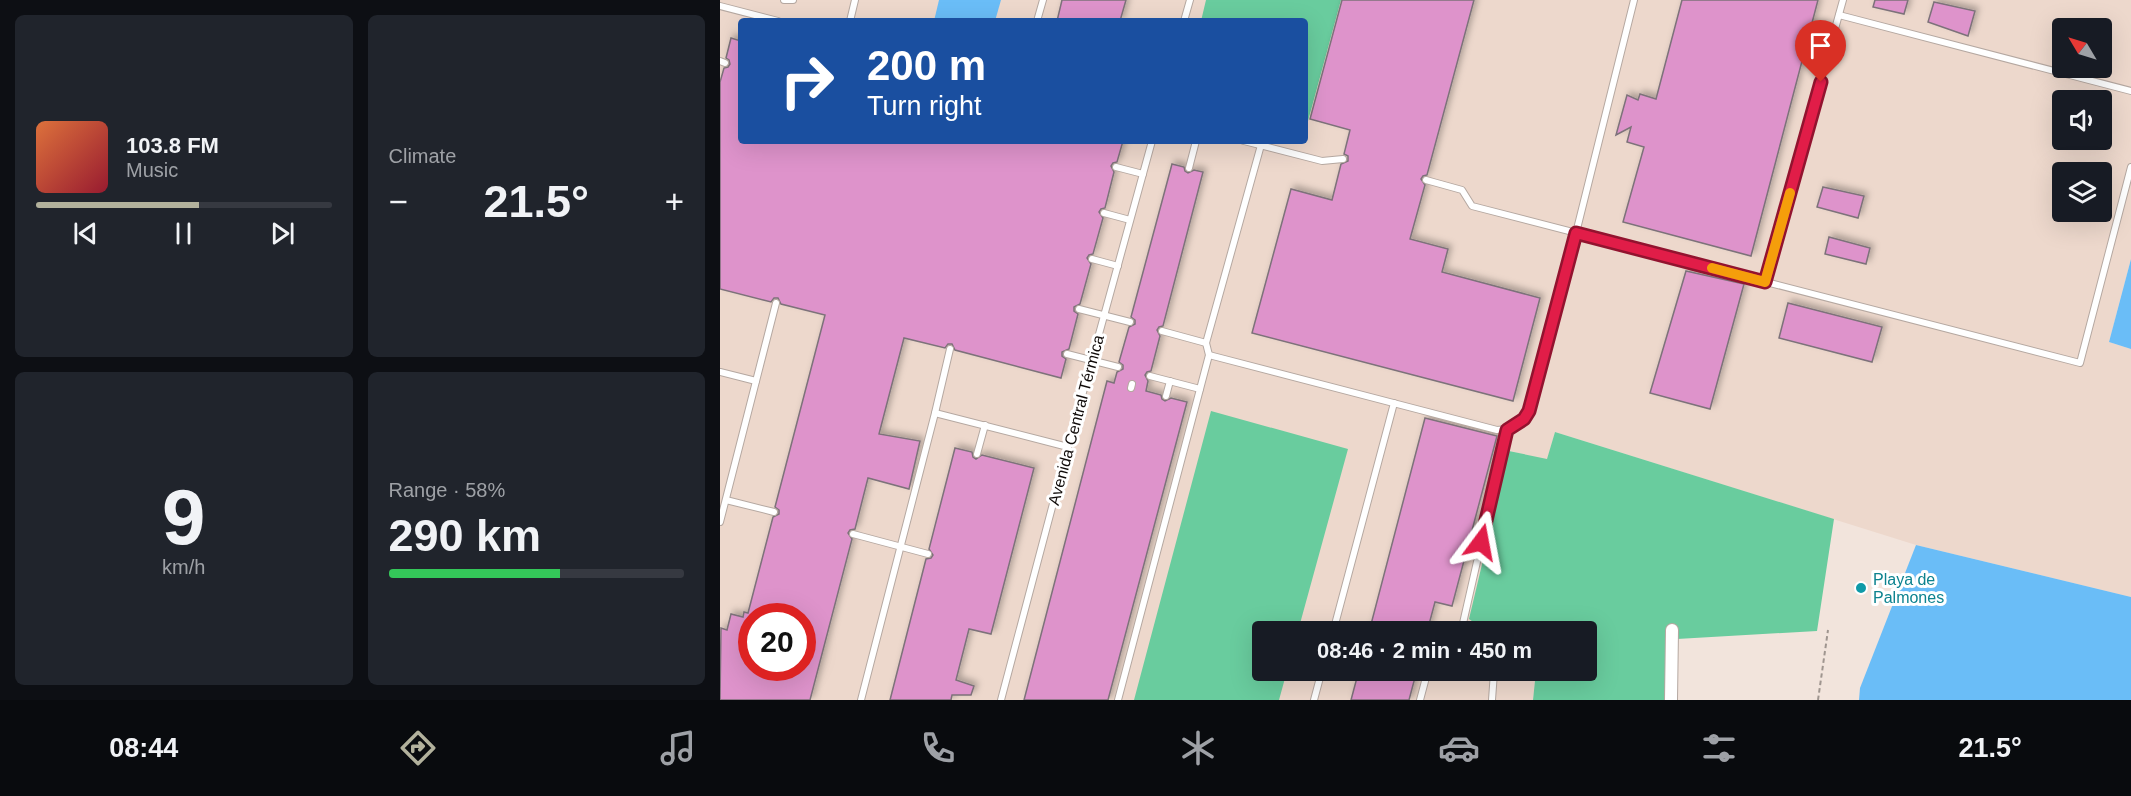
<!DOCTYPE html>
<html lang="en">
<head>
<meta charset="utf-8">
<style>
  body { margin:0; font-family:Helvetica,sans-serif; background:#20242c; color:#f1f3f6; height:100vh; display:flex; flex-direction:column; font-size:22px; white-space:nowrap }
  * { box-sizing:border-box; margin:0 }
  p { font-size:20px; color:#9ea1a6 }
  .icon { flex:none; width:33px; height:33px; fill:none; stroke:currentColor; stroke-width:2; stroke-linecap:round; stroke-linejoin:round }
  .map { position:relative; flex:1; overflow:hidden }
  .side { display:flex; flex-direction:column; gap:15px; padding:15px; background:#0d0f14; width:720px }
  .side>* { flex:none }
  .top-card { position:absolute; left:18px; top:18px; width:570px; height:126px; border-radius:6px; box-shadow:0 6px 24px #0002; background:#1a4fa0; color:#fff; overflow:hidden }
  .needle { width:39px; rotate:308deg }
  .fabs { position:absolute; left:1332px; top:18px; display:grid; gap:12px }
  .fabs a { display:grid; place-items:center; width:60px; height:60px; border-radius:6px; background:#171b24; box-shadow:0 6px 24px #0002; font-size:30px }
  .speed { position:absolute; left:18px; top:603px; display:flex; gap:12px; font-size:30px; font-weight:700; text-align:center }
  .speed>* { display:grid; place-content:center; width:78px; height:78px; border-radius:50%; background:#171b24; box-shadow:0 6px 24px #0002; line-height:1 }
  .speed .limit { border:9px solid #d22; background:#fff; color:#111 }
  .pin { position:absolute; display:grid; place-items:center; width:51px; height:51px; color:#fff; margin:-62px -26px; border-radius:50% 50% 50% 0; rotate:-45deg; box-shadow:0 0 6px #0007 }
  .pin .icon { rotate:45deg }
  .me { position:absolute; width:66px; margin:-33px; rotate:13deg; stroke-linejoin:round; filter:drop-shadow(0 0 4px #0008) }
  .turn { display:flex; align-items:center; gap:21px; height:126px; padding:0 30px; font-size:27px }
  .turn .icon { width:78px; height:78px; stroke-width:2.5 }
  .turn b { display:block; font-size:42px; line-height:51px }
  .big { font-size:45px; font-weight:600; line-height:1.1 }
  .side .card { flex:1; display:flex; flex-direction:column; justify-content:center; gap:9px; min-width:0; padding:0 21px; border-radius:9px; background:#20242c }
  .side .dial { align-items:center; gap:0 }
  .dial b { font-size:78px; line-height:1 }
  .song { display:flex; align-items:center; gap:18px }
  .cover { width:72px; height:72px; border-radius:9px; background:linear-gradient(135deg,hsl(20 70% 55%),hsl(350 70% 35%)) }
  .played { height:6px; border-radius:3px; background:linear-gradient(90deg,#b2b19c 55%,#363941 55%) }
  .keys { display:flex; justify-content:space-around; direction:ltr }
  .heat { display:flex; justify-content:space-between; align-items:center; font-size:33px; direction:ltr }
  .charge { height:9px; border-radius:4px; background:linear-gradient(90deg,#34c759 58%,#363941 0) }
  .side .tiles { flex:1; display:grid; gap:15px; grid-template-columns:repeat(2,1fr) }
  .trip { position:absolute; left:532px; top:621px; width:345px; height:60px; border-radius:6px; background:#171b24; box-shadow:0 6px 24px #0002; font-weight:600; line-height:60px; text-align:center }
  .dock { display:flex; height:96px; justify-content:space-around; align-items:center; background:#090b0e; color:#9ea1a6 }
  .dock .icon { width:42px; height:42px }
  .dock .on { color:#b2b19c }
  .dock b { font-size:27px; color:#f1f3f6 }
  main { display:flex; flex:1; min-height:0 }
  .map>svg:first-child { display:block }
</style>
</head>
<body>
<main>
<section class="side">
<div class="tiles">
<div class="card">
<div class="song"><i class="cover"></i><div><b>103.8 FM</b><p>Music</p></div></div>
<div class="played"></div>
<div class="keys"><svg class="icon" aria-label="previous" viewBox="0 0 24 24"><path d="M18 5L8 12l10 7zM5 5v14"/></svg><svg class="icon" aria-label="pause" viewBox="0 0 24 24"><path d="M8 5v14M16 5v14"/></svg><svg class="icon" aria-label="next" viewBox="0 0 24 24"><path d="M6 5l10 7-10 7zM19 5v14"/></svg></div>
</div>
<div class="card"><p>Climate</p>
<div class="heat"><a>−</a><b class="big">21.5°</b><a>+</a></div>
</div>
<div class="card dial"><b>9</b><p>km/h</p></div>
<div class="card"><p>Range · 58%</p><b class="big">290 km</b><div class="charge"></div></div>
</div>
</section>
<div class="map">
<svg width="1411" height="700" viewBox="0 0 1411 700">
  <defs>
    <filter id="shadow"><feDropShadow dx="3.5" dy="-3.5" stdDeviation="3" flood-color="#0004"/></filter>
  </defs>
  <rect width="100%" height="100%" fill="#f2e4dc"/>
  <path fill="#edd8cc" fill-rule="evenodd" d="M 0,0 L 1411,0 L 1411,259 L 1389,342 L 1411,349 L 1411,597 L 1196,545 L 835,432 L 827,460 L 790,451 L 750,619 L 766,631 L 543,632 L 543,670 L 816,671 L 813,700 L 0,700 ZM 21,21 L 585,21 L 585,141 L 21,141 ZM 1342,28 L 1382,28 L 1382,68 L 1342,68 ZM 1342,100 L 1382,100 L 1382,140 L 1342,140 ZM 1342,172 L 1382,172 L 1382,212 L 1342,212 ZM 32,616 L 82,616 L 82,668 L 32,668 Z"/>
  <g fill="#69cc9e">
    <path d="M 486,0 L 621,0 L 585,132 L 585,21 L 481,21 Z"/>
    <path d="M 491,411 L 628,449 L 578,631 L 543,632 L 543,670 L 567,671 L 559,700 L 414,700 Z"/>
    <path d="M 835,432 L 1114,519 L 1097,631 L 957,639 L 955,700 L 813,700 L 816,671 L 867,670 L 867,632 L 766,631 L 749,619 L 789,451 L 827,459 Z"/>
  </g>
  <g fill="#6abdf7">
    <path d="M 219,0 L 281,0 L 275,21 L 214,21 Z"/>
    <path d="M 1411,259 L 1411,349 L 1389,342 Z"/>
    <path d="M 1196,545 L 1411,597 L 1411,700 L 1139,700 L 1140,688 Z"/>
  </g>
  <g fill="#de93cb" stroke="#7d727a" stroke-width="1.5" fill-rule="evenodd" filter="url(#shadow)">
    <path d="M 342,0 L 406,0 L 400,21 L 337,21 Z"/>
    <path d="M 622,0 L 754,0 L 707,175 L 703,176 L 701,179 L 705,185 L 690,239 L 728,249 L 722,272 L 820,298 L 793,401 L 532,333 L 571,189 L 612,200 L 621,164 L 628,161 L 628,156 L 624,154 L 630,130 L 590,119 Z"/>
    <path d="M 962,0 L 1098,0 L 1031,256 L 903,222 L 924,147 L 907,142 L 911,127 L 896,135 L 907,95 L 918,100 L 920,94 L 936,99 Z"/>
    <path d="M 1155,0 L 1188,0 L 1184,14 L 1153,7 Z"/>
    <path d="M 1214,2 L 1255,11 L 1248,36 L 1208,22 Z"/>
    <path d="M 11,38 L 21,41 L 21,141 L 403,141 L 397,162 L 393,163 L 391,166 L 394,172 L 385,208 L 381,209 L 379,212 L 383,218 L 373,254 L 369,255 L 367,258 L 371,264 L 360,304 L 354,307 L 354,311 L 358,314 L 349,349 L 342,352 L 342,356 L 346,359 L 341,378 L 235,350 L 232,344 L 228,344 L 225,348 L 184,338 L 159,434 L 200,441 L 189,489 L 148,478 L 135,529 L 130,530 L 128,533 L 132,539 L 90,700 L 0,700 L 1,628 L 7,630 L 11,614 L 23,617 L 24,612 L 28,613 L 53,517 L 59,514 L 59,510 L 55,507 L 105,315 L 61,304 L 58,298 L 54,298 L 51,302 L 0,289 L 0,82 L 4,68 L 8,67 L 10,64 L 9,60 L 6,58 ZM 32,616 L 82,616 L 82,668 L 32,668 Z"/>
    <path d="M 452,164 L 464,167 L 465,171 L 468,173 L 474,170 L 483,172 L 443,326 L 439,327 L 437,330 L 440,336 L 431,371 L 427,372 L 425,375 L 428,381 L 426,391 L 441,395 L 442,399 L 445,401 L 451,398 L 467,402 L 388,700 L 304,700 L 387,381 L 394,383 L 397,372 L 403,369 L 403,365 L 399,362 L 409,327 L 415,324 L 415,320 L 411,317 Z"/>
    <path d="M 1103,187 L 1144,196 L 1138,218 L 1097,207 Z"/>
    <path d="M 1109,237 L 1150,248 L 1146,264 L 1105,254 Z"/>
    <path d="M 966,271 L 1024,284 L 990,409 L 930,393 Z"/>
    <path d="M 1068,303 L 1162,327 L 1152,362 L 1059,338 Z"/>
    <path d="M 705,418 L 777,436 L 732,606 L 715,602 L 707,632 L 649,632 Z"/>
    <path d="M 235,448 L 252,452 L 253,457 L 256,459 L 262,455 L 314,468 L 271,634 L 249,629 L 236,680 L 254,686 L 251,695 L 232,695 L 231,700 L 170,700 L 206,559 L 211,558 L 213,555 L 209,549 Z"/>
    <path d="M 639,670 L 697,670 L 689,700 L 631,700 Z"/>
  </g>
  <g fill="none" stroke-linecap="round" stroke-linejoin="round">
    <g stroke="#b5a8a1" stroke-width="8">
      <g id="lane">
        <path d="M 64,0 L 73,0"/>
        <path d="M 0,6 L 58,21"/>
        <path d="M 1119,15 L 1411,91"/>
        <path d="M 130,21 L 135,0"/>
        <path d="M 317,21 L 323,0"/>
        <path d="M 464,21 L 470,0"/>
        <path d="M 0,61 L 5,63"/>
        <path d="M 524,141 L 602,161 L 623,159"/>
        <path d="M 396,167 L 423,174"/>
        <path d="M 469,168 L 476,141"/>
        <path d="M 706,180 L 742,190 L 752,206 L 1360,363 L 1411,167"/>
        <path d="M 384,213 L 410,220"/>
        <path d="M 372,259 L 398,266"/>
        <path d="M 1045,282 L 1123,0"/>
        <path d="M 359,309 L 410,322"/>
        <path d="M 442,331 L 486,343"/>
        <path d="M 347,354 L 398,367"/>
        <path d="M 489,355 L 777,430 C 792,429 801,424 809,411 L 856,233 L 914,0"/>
        <path d="M 0,372 L 36,381"/>
        <path d="M 430,376 L 480,389"/>
        <path d="M 411,388 L 412,384"/>
        <path d="M 446,396 L 450,381"/>
        <path d="M 215,413 L 230,349"/>
        <path d="M 257,454 L 265,425"/>
        <path d="M 6,500 L 54,512"/>
        <path d="M 0,522 L 56,303"/>
        <path d="M 133,534 L 208,554"/>
        <path d="M 613,632 L 674,403"/>
        <path d="M 741,632 L 787,430"/>
        <path d="M 771,670 L 774,672 L 772,700"/>
        <path d="M 141,700 L 215,413 L 348,447"/>
        <path d="M 281,700 L 348,447 L 432,141"/>
        <path d="M 398,700 L 489,355 L 486,343 L 541,145"/>
        <path d="M 594,700 L 602,670"/>
        <path d="M 700,700 L 708,670"/>
      </g>
    </g>
    <g stroke="#b5a8a1" stroke-width="14">
      <path id="street" d="M 951,700 L 952,630"/>
    </g>
    <path stroke="#9f958f" stroke-width="2" stroke-dasharray="4.5 3" stroke-linecap="butt" d="M 1098,700 L 1108,630"/>
    <use href="#lane" stroke="#fff" stroke-width="6"/>
    <use href="#street" stroke="#fff" stroke-width="12"/>
  </g>
  <g fill="none" stroke-linecap="round" stroke-linejoin="round">
    <g stroke="#92132f" stroke-width="15">
      <path id="route" d="M 761,542 L 787,430 L 804,419 L 809,411 L 856,233 L 1045,282 L 1101,82"/>
    </g>
    <use href="#route" stroke="#e11d48" stroke-width="10"/>
    <path stroke="#f59e0b" stroke-width="10" d="M 992,268 L 1045,282 L 1070,193"/>
  </g>
  <circle fill="#0f9aa8" stroke="#fff" stroke-width="2" cx="1141" cy="588" r="6"/>
  <g text-anchor="middle" dominant-baseline="central" stroke-width="6" stroke-linejoin="round" paint-order="stroke">
    <g font-size="16" fill="#100b09" stroke="#fff">
      <text transform="translate(356 420) rotate(-75)">Avenida Central Térmica</text>
    </g>
    <g font-size="16" fill="#0d838f" stroke="#fff" text-anchor="start">
      <text x="1153" y="579">Playa de<tspan x="1153" dy="18">Palmones</tspan></text>
    </g>
  </g>
</svg>
<div class="fabs">
<a><svg class="needle" viewBox="-14 -14 28 28"><path d="M0-13l5 13h-10z" fill="#e53935"/><path d="M0 13l5-13h-10z" fill="#9ea1a6"/></svg></a>
<a><svg class="icon" aria-label="sound" viewBox="0 0 24 24"><path d="M4 9h4l5-4v14l-5-4H4zM17 9q2 3 0 6"/></svg></a>
<a><svg class="icon" aria-label="layers" viewBox="0 0 24 24"><path d="M12 4l9 5-9 5-9-5zM3 14l9 5 9-5"/></svg></a>
</div>
<div class="speed"><div class="limit">20</div></div>
<div class="pin" style="left:1101px;top:82px;background:#d93025"><svg class="icon" aria-label="arrive" viewBox="0 0 24 24"><path d="M6 21V4h12l-3 4 3 4H6"/></svg></div>
<svg class="me" style="left:761px;top:542px" viewBox="-20 -20 40 40"><path d="M0-17L14 15 0 8-14 15z" fill="#e11d48" stroke="#fff" stroke-width="4"/></svg>
<div class="trip">08:46 · 2 min · 450 m</div>
<div class="top-card">
<div class="turn"><svg class="icon" aria-label="right" viewBox="0 0 24 24"><path d="M7 20v-9h11M14 6l5 5-5 5"/></svg><div><b>200 m</b>Turn right</div></div>
</div>
</div>
</main>
<nav class="dock">
<b>08:44</b>
<svg class="icon on" aria-label="directions" viewBox="0 0 24 24"><path d="M12 3l9 9-9 9-9-9zM9 14v-3h6M13 9l2 2-2 2"/></svg>
<svg class="icon" aria-label="music" viewBox="0 0 24 24"><path d="M9 18V5l10-2v13"/><circle cx="6" cy="18" r="3"/><circle cx="16" cy="16" r="3"/></svg>
<svg class="icon" aria-label="phone" viewBox="0 0 24 24"><path d="M5 4h4l2 5-3 2q2 4 5 5l2-3 5 2v4C11 20 4 13 5 4z"/></svg>
<svg class="icon" aria-label="climate" viewBox="0 0 24 24"><path d="M12 3v18M4 7l16 10M4 17L20 7"/></svg>
<svg class="icon" aria-label="car" viewBox="0 0 24 24"><path d="M5 17H2v-5l4-1 3-4h7l3 4 3 1v5h-3M9 17h6M6 11h13"/><circle cx="7" cy="17" r="2"/><circle cx="17" cy="17" r="2"/></svg>
<svg class="icon" aria-label="filters" viewBox="0 0 24 24"><path d="M4 7h16M4 17h16"/><circle cx="9" cy="7" r="2"/><circle cx="15" cy="17" r="2"/></svg>
<b>21.5°</b>
</nav>
</body>
</html>
